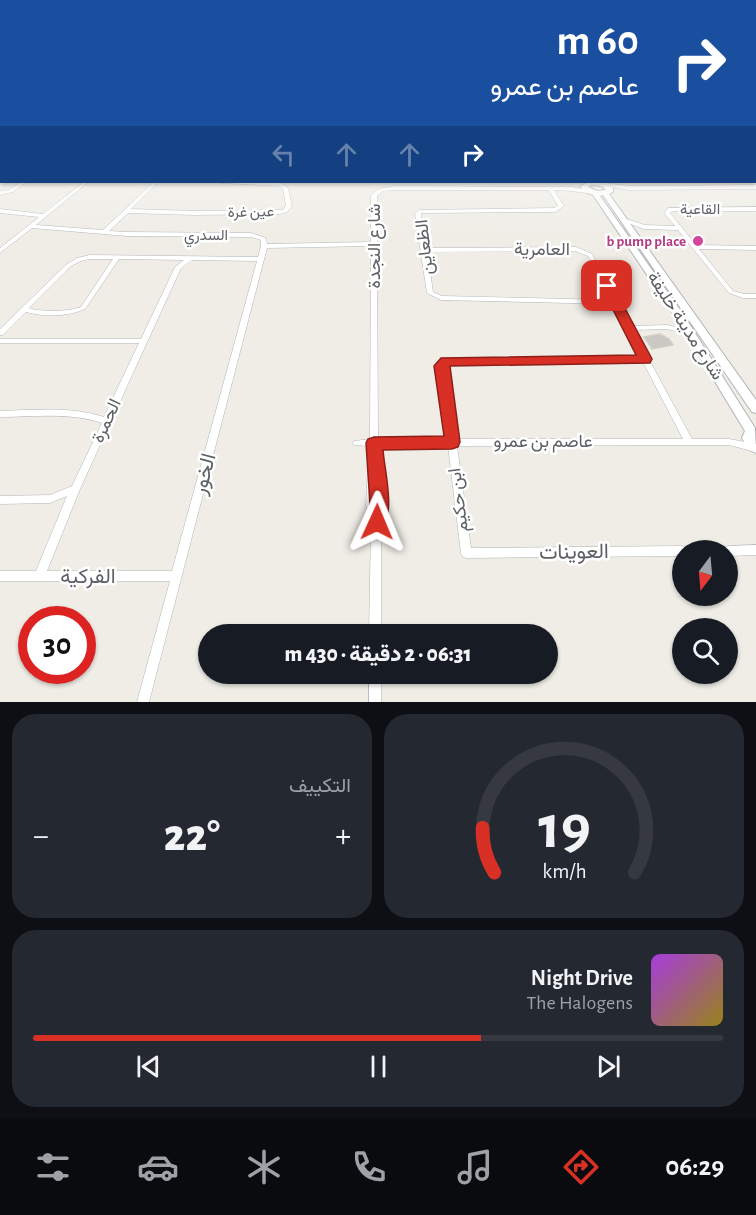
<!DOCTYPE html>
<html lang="ar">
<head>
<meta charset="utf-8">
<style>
  body { margin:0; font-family:"Alegreya Sans",Vazirmatn,sans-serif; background:#242831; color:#f1f3f6; direction:rtl; height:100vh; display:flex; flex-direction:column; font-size:22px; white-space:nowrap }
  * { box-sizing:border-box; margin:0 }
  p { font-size:20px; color:#9ea1a6 }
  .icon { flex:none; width:33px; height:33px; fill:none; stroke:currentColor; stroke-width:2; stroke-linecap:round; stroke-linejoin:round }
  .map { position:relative; height:702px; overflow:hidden; direction:ltr }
  .drawer { display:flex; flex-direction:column; gap:12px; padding:12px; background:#0d0f14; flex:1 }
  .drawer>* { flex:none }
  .banner { position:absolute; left:0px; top:0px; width:756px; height:183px; box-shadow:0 2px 4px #0004; direction:rtl; background:#1a4fa0; color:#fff; overflow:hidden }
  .needle { width:39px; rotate:196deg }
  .buttons { position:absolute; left:672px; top:540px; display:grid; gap:12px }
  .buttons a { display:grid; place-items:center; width:66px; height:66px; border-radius:50%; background:#171b24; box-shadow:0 2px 4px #0004; font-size:30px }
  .speed { position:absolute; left:18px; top:606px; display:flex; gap:12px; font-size:30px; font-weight:700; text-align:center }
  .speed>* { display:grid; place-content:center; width:78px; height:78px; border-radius:50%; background:#171b24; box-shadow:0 2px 4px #0004; line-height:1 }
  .speed .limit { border:9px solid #d22; background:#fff; color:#111 }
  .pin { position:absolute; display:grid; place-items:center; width:51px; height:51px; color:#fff; margin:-26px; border-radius:12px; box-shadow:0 3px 9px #0006 }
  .me { position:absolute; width:66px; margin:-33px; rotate:1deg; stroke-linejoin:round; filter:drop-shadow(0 0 4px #0008) }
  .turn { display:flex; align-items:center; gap:21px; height:126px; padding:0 18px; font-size:27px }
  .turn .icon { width:78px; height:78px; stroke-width:2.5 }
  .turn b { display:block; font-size:42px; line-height:51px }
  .lanes { display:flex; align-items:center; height:57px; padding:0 18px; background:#0003; justify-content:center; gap:30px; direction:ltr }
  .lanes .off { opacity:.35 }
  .big { font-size:45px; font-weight:800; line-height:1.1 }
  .drawer .widget { flex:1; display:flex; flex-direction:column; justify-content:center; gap:9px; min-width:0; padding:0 21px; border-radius:24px; background:#242831 }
  .drawer .dial { align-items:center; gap:0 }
  .dial svg { height:156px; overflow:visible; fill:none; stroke:#363941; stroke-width:7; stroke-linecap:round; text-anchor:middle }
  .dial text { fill:#f1f3f6; stroke:none }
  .song { display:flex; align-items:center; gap:18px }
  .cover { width:72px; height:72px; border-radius:9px; background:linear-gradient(135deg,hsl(280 70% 55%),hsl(50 70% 35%)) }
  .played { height:6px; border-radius:3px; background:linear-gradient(90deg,#d93025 65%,#363941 65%) }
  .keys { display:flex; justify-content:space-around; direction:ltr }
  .heat { display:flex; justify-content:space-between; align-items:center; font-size:33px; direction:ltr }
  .drawer .tiles { flex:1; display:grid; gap:12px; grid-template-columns:1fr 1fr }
  .widget:last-child { grid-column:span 2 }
  .trip { position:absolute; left:198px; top:624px; width:360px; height:60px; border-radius:30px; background:#171b24; box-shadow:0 2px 4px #0004; font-weight:800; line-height:60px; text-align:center; direction:rtl }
  .tabs { display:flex; height:96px; justify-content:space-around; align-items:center; background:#090b0e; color:#9ea1a6 }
  .tabs .icon { width:42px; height:42px }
  .tabs .selected { color:#d93025 }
  .tabs b { font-size:27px; color:#f1f3f6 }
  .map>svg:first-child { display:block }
</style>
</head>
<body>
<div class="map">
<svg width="756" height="702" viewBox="0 0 756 702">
  <rect width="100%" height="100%" fill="#efede6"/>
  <path fill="#f9e8e5" d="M 607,182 L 747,182 L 751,185 L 608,184 Z"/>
  <path fill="#cac8c3" stroke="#d3cfc5" stroke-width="1.5" d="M 660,334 L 669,339 L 673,345 L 652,349 L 644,337 Z"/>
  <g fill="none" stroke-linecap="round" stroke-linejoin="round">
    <g stroke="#b3b6ba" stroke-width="1">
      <g id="street">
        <rect x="0" y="141" width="2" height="2"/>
        <rect x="0" y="155" width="2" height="2"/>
        <rect x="0" y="163" width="2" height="4"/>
        <path d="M 21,182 L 26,182 L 13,192 L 0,195 L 0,191 L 9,190 Z"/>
        <path d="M 84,182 L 88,182 L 36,225 L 103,230 L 154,182 L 158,182 L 131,209 L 195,211 L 280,210 L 283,210 L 286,206 L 283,189 L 280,186 L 221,183 L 219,182 L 241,182 L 281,183 L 288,188 L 292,206 L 287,212 L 280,214 L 195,215 L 128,213 L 109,231 L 127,232 L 251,233 L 266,238 L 267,244 L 371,242 L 371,195 L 379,189 L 394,186 L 572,187 L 589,190 L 589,192 L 587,193 L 572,191 L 554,190 L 564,206 L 555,212 L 422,213 L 421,214 L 426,248 L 576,247 L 592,254 L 631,326 L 667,325 L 694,331 L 695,333 L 691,335 L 667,329 L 633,330 L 692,439 L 729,439 L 756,444 L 756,452 L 729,445 L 457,446 L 471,548 L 682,546 L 686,548 L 687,550 L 682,550 L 682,556 L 466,558 L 462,556 L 461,553 L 448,446 L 378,446 L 378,460 L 380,463 L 384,511 L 381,527 L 381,634 L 369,634 L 371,527 L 366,505 L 369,446 L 354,445 L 353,443 L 354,441 L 370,439 L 371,246 L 267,248 L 149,702 L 137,702 L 170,581 L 0,581 L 0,571 L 36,571 L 67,496 L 50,503 L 0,504 L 0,496 L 50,495 L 72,486 L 102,423 C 69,412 34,417 0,417 L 0,411 C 35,410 70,406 104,417 L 139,343 L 0,343 L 0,339 L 141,339 L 175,267 L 184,260 L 119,259 L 85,309 C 66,317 45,317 26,312 L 3,335 L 0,335 L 0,329 L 67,264 L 77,258 L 90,255 L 258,257 L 261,246 L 261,240 L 251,237 L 127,236 L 32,228 L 0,253 L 0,248 L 39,217 L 0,213 L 0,209 L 43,214 ZM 394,190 L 549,190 L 558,206 L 554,208 L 419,210 L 415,214 L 427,293 L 441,300 L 613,304 L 640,356 L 443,359 L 438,366 L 447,439 L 378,439 L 377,245 L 378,244 L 377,243 L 377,196 L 383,191 ZM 575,251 L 588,256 L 610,300 L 442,296 L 433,292 L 427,252 ZM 90,259 L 113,259 L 81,307 L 70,310 L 53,311 L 36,310 L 29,308 L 71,266 L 81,261 ZM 192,260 L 257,261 L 172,571 L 47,571 L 80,489 L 181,268 ZM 643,362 L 683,439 L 456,439 L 446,366 L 448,364 Z"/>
        <path d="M 606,183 L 629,186 L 756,185 L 756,189 L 629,190 L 604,186 L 604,184 Z"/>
        <path d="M 756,207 L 756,211 L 672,211 L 670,213 L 696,245 L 756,246 L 756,250 L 699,249 L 733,291 L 744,294 L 756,294 L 756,298 L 743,298 L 729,293 L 678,230 L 644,229 L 623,221 L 626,219 L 645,225 L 675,226 L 664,213 L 668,208 Z"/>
        <path d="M 756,545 L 756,555 L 728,556 L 728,550 L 723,550 L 724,548 L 728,546 Z"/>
        <rect x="369" y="674" width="12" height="28"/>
      </g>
    </g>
    <g stroke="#b3b5b9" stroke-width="2">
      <g id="secondary">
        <rect x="754" y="145" width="2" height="4"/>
        <rect x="754" y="158" width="2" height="4"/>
        <path d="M 587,182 L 606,183 L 613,188 L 613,192 L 609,194 L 756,400 L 756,413 L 752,412 L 603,195 L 600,196 L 683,314 L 755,428 L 756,453 C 749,451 745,444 742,438 L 745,431 L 675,316 L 593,195 L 587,193 L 580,187 ZM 591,185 L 602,186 L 606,190 L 597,191 L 588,187 Z"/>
      </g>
    </g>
    <g stroke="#e4c86b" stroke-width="2">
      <g id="primary">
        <rect x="0" y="135" width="2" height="5"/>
        <rect x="754" y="153" width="2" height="4"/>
      </g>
    </g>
    <use href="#street" fill="#fff" fill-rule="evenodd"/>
    <use href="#secondary" fill="#fff" fill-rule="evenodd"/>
    <use href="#primary" fill="#f7f0b3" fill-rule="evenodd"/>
  </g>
  <linearGradient id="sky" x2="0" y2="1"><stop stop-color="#91c0ee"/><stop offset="0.58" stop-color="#f8f7f4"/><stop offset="1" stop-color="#f8f7f4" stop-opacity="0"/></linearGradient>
  <rect width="756" height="234" fill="url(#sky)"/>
  <path fill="#d93025" stroke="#8d1f18" stroke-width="1.5" d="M 607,282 L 613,286 L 652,359 L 650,363 L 450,366 L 460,442 L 458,447 L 452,449 L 383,450 C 385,473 394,506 384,528 L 377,530 L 371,528 L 368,522 L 370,505 L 366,443 L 368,439 L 374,437 L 444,436 L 434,366 L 441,358 L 636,355 L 601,286 Z"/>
  <circle fill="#d1479c" stroke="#fff" stroke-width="2" cx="698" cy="241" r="6"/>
  <g text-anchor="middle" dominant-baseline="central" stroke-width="5" stroke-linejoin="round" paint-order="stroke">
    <g font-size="15" fill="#5e6165" stroke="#fff">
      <text x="700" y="209">القاعية</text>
      <text transform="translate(251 212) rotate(-1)">عين غرة</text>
      <text x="206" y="235">السدري</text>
    </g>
    <g font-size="15" font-weight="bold" fill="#b23c85" stroke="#fff" text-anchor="end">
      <text x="686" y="241">b pump place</text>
    </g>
    <g font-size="18" fill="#5e6165" stroke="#fff">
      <text transform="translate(375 246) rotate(-90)">شارع النجدة</text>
      <text transform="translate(425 247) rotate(-96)">الظعاين</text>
      <text x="542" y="250">العامرية</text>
      <text transform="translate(685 326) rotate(57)">شارع مدينة خليفة</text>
      <text transform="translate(107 421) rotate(-65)">الحمرة</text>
      <text x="543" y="442">عاصم بن عمرو</text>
      <text transform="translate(459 500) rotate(-97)">ابن حكيم</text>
    </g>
    <g font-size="21" fill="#5e6165" stroke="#fff">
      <text transform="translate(204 474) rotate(-75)">الخور</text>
      <text transform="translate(574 552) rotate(-1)">العوينات</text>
      <text x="88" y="576">الفركية</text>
    </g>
  </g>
</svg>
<div class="buttons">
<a><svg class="needle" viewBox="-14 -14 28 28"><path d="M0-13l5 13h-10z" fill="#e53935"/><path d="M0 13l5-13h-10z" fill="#9ea1a6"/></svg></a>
<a><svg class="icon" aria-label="search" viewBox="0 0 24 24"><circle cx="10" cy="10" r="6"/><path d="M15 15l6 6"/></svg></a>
</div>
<div class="speed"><div class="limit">30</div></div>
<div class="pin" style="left:607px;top:286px;background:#d93025"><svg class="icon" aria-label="arrive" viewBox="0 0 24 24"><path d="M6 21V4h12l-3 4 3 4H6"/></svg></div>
<svg class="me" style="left:377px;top:522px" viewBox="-20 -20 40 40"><path d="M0-17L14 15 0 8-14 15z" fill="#d93025" stroke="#fff" stroke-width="4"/></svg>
<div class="trip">06:31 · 2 دقيقة · 430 m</div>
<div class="banner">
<div class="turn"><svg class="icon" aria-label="right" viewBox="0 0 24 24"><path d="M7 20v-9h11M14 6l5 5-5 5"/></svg><div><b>60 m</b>عاصم بن عمرو</div></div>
<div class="lanes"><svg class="icon off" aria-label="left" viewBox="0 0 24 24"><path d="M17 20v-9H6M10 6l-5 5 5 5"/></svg><svg class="icon off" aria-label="ahead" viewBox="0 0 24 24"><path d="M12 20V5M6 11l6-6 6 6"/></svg><svg class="icon off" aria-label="ahead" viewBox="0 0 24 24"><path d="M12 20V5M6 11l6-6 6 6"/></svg><svg class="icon" aria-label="right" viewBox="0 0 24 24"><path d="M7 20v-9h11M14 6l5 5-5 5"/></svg></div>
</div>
</div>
<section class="drawer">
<div class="tiles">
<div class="widget dial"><svg viewBox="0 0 100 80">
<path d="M14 69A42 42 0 1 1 86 69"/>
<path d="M14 69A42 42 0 0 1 8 46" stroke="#d93025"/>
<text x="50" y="56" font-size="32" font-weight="700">19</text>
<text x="50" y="72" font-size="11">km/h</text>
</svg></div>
<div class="widget"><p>التكييف</p>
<div class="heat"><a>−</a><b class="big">22°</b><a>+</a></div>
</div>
<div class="widget">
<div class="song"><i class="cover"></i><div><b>Night Drive</b><p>The Halogens</p></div></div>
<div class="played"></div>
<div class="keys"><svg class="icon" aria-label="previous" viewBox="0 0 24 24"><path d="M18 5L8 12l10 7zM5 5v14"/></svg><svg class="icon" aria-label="pause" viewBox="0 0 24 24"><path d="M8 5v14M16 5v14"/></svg><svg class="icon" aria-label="next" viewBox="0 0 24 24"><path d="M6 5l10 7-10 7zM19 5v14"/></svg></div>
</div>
</div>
</section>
<nav class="tabs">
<b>06:29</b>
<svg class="icon selected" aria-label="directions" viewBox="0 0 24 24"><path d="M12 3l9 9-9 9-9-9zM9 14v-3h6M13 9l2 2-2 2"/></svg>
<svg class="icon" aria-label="music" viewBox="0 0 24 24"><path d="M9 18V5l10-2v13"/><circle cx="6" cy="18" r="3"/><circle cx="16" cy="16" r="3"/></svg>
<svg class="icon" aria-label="phone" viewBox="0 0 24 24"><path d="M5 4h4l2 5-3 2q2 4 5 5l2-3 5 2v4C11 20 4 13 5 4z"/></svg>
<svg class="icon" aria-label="climate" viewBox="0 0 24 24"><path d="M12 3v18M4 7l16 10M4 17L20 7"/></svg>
<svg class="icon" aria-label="car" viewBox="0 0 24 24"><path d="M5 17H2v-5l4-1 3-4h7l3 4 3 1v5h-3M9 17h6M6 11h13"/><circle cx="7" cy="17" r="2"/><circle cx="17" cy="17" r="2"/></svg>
<svg class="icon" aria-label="filters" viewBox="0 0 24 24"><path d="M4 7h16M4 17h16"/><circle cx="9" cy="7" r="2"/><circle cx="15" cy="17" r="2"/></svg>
</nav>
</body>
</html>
